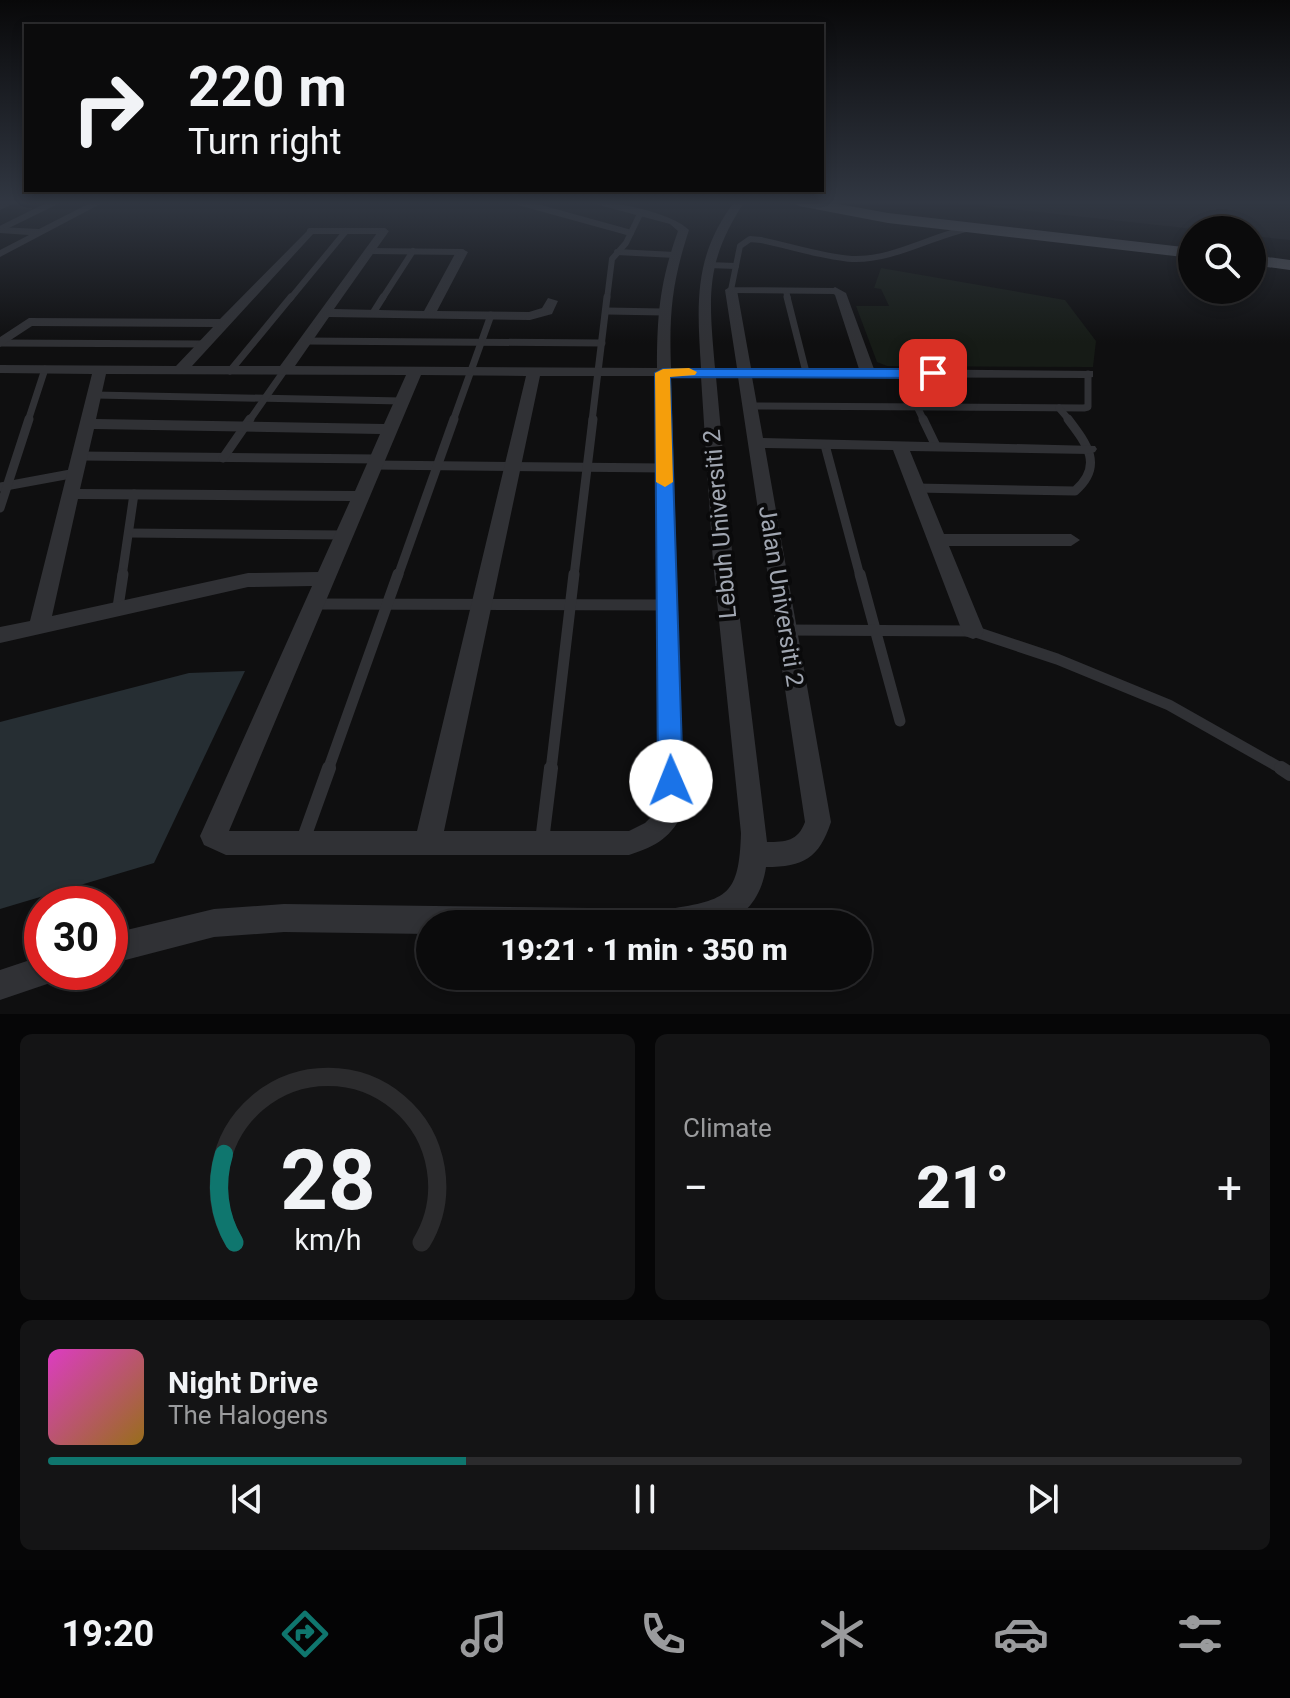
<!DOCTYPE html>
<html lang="en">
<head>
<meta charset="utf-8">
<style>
  body { margin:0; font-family:Roboto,sans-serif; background:#141415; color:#f1f3f6; height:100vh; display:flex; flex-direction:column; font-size:30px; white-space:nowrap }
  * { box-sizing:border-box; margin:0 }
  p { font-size:26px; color:#9a9b9d }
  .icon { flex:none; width:44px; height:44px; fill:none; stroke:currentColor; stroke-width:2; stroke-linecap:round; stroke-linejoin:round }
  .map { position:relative; height:1014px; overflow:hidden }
  .side { display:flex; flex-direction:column; gap:20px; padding:20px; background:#060607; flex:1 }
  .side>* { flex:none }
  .hud { position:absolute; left:24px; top:24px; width:800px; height:168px; border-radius:0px; box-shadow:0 4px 12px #0003,0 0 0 2px #2b2b2d; background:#0b0b0c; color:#f1f3f6; overflow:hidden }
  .fabs { position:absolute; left:1178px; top:216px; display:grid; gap:16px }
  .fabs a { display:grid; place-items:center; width:88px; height:88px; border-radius:50%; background:#0b0b0c; box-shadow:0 4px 12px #0003,0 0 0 2px #2b2b2d; font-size:40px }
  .speed { position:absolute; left:24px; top:886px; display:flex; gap:16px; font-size:40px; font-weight:700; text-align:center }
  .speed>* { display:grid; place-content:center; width:104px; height:104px; border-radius:50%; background:#0b0b0c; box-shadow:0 4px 12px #0003,0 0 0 2px #2b2b2d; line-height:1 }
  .speed .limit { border:12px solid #d22; background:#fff; color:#111 }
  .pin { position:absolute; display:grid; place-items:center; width:68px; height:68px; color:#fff; margin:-34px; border-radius:16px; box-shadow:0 4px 12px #0006 }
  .me { position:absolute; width:88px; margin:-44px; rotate:359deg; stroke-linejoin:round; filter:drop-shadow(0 0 6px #0008) }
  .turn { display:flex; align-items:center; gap:28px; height:168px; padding:0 32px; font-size:36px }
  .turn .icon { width:104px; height:104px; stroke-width:2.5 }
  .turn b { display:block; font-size:56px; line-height:68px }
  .big { font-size:60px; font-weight:800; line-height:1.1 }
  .side .widget { flex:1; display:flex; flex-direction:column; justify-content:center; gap:12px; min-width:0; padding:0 28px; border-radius:12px; background:#141415 }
  .side .dial { align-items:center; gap:0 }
  .dial svg { height:208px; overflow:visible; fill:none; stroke:#2b2b2d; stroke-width:7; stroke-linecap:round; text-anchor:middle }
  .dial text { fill:#f1f3f6; stroke:none }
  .song { display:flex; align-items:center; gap:24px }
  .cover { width:96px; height:96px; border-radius:12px; background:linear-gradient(135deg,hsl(310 70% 55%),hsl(40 70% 35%)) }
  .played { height:8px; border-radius:4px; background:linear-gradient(90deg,#0f766e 35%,#2b2b2d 35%) }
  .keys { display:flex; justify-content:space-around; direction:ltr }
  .heat { display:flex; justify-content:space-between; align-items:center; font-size:44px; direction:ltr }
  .side .tiles { flex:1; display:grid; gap:20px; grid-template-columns:1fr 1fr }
  .widget:last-child { grid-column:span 2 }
  .trip { position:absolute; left:416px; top:910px; width:456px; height:80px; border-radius:40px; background:#0b0b0c; box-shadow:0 4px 12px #0003,0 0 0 2px #2b2b2d; font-weight:800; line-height:80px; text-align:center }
  .tabs { display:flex; height:128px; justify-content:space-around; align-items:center; background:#040405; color:#9a9b9d }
  .tabs .icon { width:56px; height:56px }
  .tabs .active { color:#0f766e }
  .tabs b { font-size:36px; color:#f1f3f6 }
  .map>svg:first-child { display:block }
</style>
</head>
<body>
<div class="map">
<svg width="1290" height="1014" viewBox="0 0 1290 1014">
  <rect width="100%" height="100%" fill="#0f0f10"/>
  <path fill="#1b1b1d" d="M 939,201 L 1290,201 L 1290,240 L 1252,236 L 1252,230 L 1203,230 Z"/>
  <path fill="#161b16" d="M 881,268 L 1065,300 L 1096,341 L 1093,367 L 887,366 L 877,362 L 856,306 L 889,306 L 881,289 L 874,288 Z"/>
  <path fill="#262e33" d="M 245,671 L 154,863 L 0,909 L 0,722 L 189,673 Z"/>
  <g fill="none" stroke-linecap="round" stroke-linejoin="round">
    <g stroke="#303135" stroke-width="6">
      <path d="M 515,201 L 631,233"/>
      <path d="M 0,229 L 57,201"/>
      <path d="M 310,231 L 384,231"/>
      <path d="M 370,251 L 462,252"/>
      <path d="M 617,252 L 675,255"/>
      <path d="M 708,265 L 736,266"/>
      <path d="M 786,291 L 788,299"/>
      <path d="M 835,291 L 731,290 L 740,246 L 750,239 L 761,240 C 790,246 823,257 852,259 C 890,261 930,237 966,229"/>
      <path d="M 290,299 L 346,231"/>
      <path d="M 382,299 L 413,251"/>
      <path d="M 607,299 L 612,259 L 626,243 L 640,214"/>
    </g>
    <g stroke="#303135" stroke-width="7">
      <path d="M 787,297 L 806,372"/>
      <path d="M 607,311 L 663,312"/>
      <path d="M 373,313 L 383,297"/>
      <path d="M 305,341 L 602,343"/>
      <path d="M 0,343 L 205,344"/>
      <path d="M 230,371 L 291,297"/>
      <path d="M 901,373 L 924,421"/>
      <path d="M 95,395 L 402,401"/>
      <path d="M 750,406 L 1084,408 L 1088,407 L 1088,374"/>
      <path d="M 1059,408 L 1070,421"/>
      <path d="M 28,421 L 45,369"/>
      <path d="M 249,421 L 284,371"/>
      <path d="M 453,421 L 491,315"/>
      <path d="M 592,421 L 607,297"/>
    </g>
    <g stroke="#303135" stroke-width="9">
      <path d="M 923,419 L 936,446"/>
      <path d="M 825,445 L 860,576"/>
      <path d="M 80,456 L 377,459"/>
      <path d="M 223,458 L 250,419"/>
      <path d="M 374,465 L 664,468"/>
      <path d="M 0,487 L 76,473"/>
      <path d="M 916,488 L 1075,491 C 1104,466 1087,444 1068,419"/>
      <path d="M 0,508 L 29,419"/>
      <path d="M 129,533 L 344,535"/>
      <path d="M 122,576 L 134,494"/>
      <path d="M 398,576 L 454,419"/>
      <path d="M 574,576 L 593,419"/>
    </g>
    <g stroke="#303135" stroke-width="11">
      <path d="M 860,574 L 900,721"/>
      <path d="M 315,604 L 667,605"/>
      <path d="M 118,607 L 123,574"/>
      <path d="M 786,630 L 973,631 L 1057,659 L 1169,705 L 1284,770"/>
      <path d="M 328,770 L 398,574"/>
      <path d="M 551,770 L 574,574"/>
    </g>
    <g stroke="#303135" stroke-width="14">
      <path d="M 1281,768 L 1290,774"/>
      <path d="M 542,841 L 551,768"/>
      <path d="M 302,843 L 329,768"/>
    </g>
    <g fill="#303135" fill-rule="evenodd">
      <path d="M 6,201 L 19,201 L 0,210 L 0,203 Z"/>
      <path d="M 94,201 L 106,201 L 0,257 L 0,250 L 29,235 L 0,233 L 0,227 L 39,229 Z"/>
      <path d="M 584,201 C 609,200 672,212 689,230 C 672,282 669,313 671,368 L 701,368 C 697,303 693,256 735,201 L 745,201 C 704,263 709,297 715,368 L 737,368 L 725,290 L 731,286 L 737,290 L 751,368 L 859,369 L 835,295 L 829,291 L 835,287 L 846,293 L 874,369 L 1093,371 L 1093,377 L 1088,378 L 752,377 L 763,438 L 1095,446 L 1097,449 L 1095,452 L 1089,454 L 910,451 L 944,534 L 1071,534 L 1080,540 L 1071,546 L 949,546 L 984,631 L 981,636 L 973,639 L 965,636 L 962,631 L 893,450 L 765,448 L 831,822 C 819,858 804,867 766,867 C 762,894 749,914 724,924 L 430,924 L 430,934 L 284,932 L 214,937 L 110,964 L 110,934 L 214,909 L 284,904 L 669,909 C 728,900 739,895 741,833 L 713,562 L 701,377 L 671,376 L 684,810 C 672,837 657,846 629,855 L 226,855 L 204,845 L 200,836 L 312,586 L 248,587 L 0,643 L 0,627 L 30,621 L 92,374 L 0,373 L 0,365 L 176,366 L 213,327 L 32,326 L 0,347 L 0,337 L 29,318 L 220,319 L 310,228 L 315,231 L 314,233 L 192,366 L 280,366 L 380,229 L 384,228 L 389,231 L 334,309 L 424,311 L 456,252 L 462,249 L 468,252 L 437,311 L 529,312 L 542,308 L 548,298 L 558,301 L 552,314 L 530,320 L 329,317 L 295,366 L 657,368 C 657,313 660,282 678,231 L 670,224 ZM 106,374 L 406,375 L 384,424 L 96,419 ZM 421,375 L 526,376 L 417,831 L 229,831 ZM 540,376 L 657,376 L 658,810 L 645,823 L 629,831 L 444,831 ZM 716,377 L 738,377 L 805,822 C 798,841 786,842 767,842 L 733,562 ZM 94,429 L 380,434 L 355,491 L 80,489 ZM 78,499 L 350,501 L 318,572 L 248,573 L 52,616 Z"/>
      <path d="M 42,956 L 42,972 L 57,972 L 53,982 L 0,1000 L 0,970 Z"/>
    </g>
    <g fill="#4c4e54" fill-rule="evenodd">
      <path d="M 791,201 L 822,201 L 888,213 L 1192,248 L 1192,258 L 888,223 L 799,206 Z"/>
      <path d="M 1252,255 L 1290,260 L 1290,270 L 1252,265 Z"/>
    </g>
  </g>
  <linearGradient id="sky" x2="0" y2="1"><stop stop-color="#080809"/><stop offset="0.59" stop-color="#313742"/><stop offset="1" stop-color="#313742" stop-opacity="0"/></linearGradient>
  <rect width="1290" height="343" fill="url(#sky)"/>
  <path fill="#1a73e8" stroke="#114b97" stroke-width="2" d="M 663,369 L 933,369 L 940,373 L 933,378 L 670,377 L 683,781 L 680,789 L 671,792 L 662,789 L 658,781 L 655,373 Z"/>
  <path fill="#f59e0b" d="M 689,368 L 697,372 L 695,375 L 670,377 L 673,482 L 665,487 L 656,482 L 655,373 L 663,369 Z"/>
  <g text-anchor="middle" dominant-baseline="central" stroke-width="8" stroke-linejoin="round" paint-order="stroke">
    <g font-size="24" fill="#a0a6b1" stroke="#0a0a0b">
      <text transform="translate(720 524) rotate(-95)">Lebuh Universiti 2</text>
      <text transform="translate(781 596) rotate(81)">Jalan Universiti 2</text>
    </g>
  </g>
</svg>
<div class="fabs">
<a><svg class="icon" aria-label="search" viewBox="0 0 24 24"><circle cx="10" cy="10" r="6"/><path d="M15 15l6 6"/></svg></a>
</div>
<div class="speed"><div class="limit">30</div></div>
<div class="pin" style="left:933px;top:373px;background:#d93025"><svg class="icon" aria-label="arrive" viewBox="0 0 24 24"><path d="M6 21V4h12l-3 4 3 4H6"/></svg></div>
<svg class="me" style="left:671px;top:781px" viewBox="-20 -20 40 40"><circle r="19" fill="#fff"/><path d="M0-13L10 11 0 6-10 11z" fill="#1a73e8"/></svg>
<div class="trip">19:21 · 1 min · 350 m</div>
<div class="hud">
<div class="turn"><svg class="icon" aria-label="right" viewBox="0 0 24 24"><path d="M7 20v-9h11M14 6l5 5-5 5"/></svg><div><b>220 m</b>Turn right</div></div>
</div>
</div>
<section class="side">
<div class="tiles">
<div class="widget dial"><svg viewBox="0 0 100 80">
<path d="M14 69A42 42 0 1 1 86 69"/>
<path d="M14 69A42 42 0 0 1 10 35" stroke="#0f766e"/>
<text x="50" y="56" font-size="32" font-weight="700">28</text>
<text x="50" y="72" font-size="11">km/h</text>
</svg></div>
<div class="widget"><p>Climate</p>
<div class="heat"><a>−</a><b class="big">21°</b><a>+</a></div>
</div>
<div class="widget">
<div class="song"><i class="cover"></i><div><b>Night Drive</b><p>The Halogens</p></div></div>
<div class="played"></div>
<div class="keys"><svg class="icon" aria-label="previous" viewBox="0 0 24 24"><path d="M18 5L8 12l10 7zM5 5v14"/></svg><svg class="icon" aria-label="pause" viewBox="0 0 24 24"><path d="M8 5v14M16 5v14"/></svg><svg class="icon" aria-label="next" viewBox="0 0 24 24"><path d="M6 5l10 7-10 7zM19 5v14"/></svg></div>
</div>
</div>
</section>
<nav class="tabs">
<b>19:20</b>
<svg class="icon active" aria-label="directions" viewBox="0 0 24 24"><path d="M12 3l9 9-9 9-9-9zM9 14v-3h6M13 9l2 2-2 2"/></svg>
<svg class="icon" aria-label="music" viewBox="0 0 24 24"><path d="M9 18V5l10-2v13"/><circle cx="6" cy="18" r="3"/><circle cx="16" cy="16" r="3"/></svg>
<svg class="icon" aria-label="phone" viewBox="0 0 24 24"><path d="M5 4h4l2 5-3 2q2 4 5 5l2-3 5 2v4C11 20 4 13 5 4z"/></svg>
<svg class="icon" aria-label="climate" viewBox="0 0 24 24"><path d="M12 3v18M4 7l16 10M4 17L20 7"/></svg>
<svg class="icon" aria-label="car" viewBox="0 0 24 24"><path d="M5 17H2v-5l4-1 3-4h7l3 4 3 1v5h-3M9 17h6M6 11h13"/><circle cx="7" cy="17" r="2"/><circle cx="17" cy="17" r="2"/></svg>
<svg class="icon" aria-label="filters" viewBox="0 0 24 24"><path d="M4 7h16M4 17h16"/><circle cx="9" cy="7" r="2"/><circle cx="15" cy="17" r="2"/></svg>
</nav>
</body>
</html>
